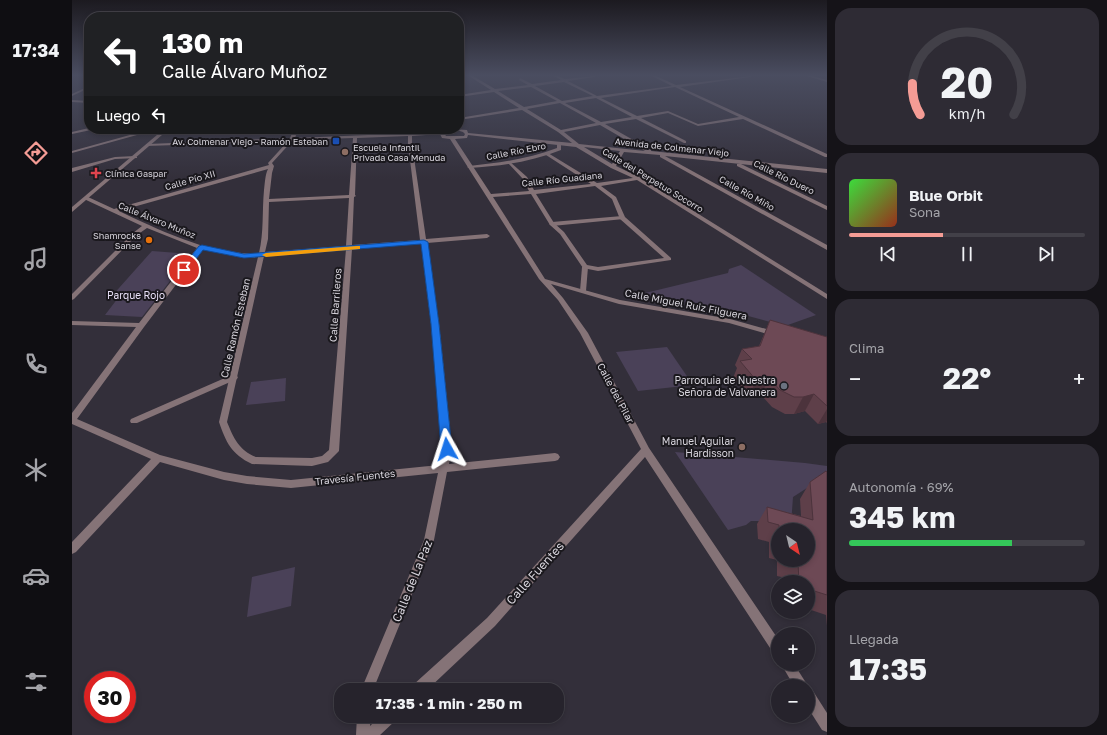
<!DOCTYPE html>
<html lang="es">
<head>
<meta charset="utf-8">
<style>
  body { margin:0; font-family:"Golos Text",sans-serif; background:#2e2b34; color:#f1f3f6; height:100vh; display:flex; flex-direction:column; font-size:15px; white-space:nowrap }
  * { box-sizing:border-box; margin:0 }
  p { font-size:13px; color:#a4a4a9 }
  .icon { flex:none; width:22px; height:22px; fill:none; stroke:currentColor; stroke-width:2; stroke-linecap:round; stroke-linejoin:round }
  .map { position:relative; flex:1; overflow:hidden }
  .sheet { display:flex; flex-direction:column; gap:8px; padding:8px; background:#151318; width:280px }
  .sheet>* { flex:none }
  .banner { position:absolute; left:12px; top:12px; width:380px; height:122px; border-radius:16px; box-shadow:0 2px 6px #0003,0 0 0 1px #424048; background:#202124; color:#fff; overflow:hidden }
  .needle { width:26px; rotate:145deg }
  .fabs { position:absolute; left:699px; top:523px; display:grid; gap:8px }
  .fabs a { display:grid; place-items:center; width:44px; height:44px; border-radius:50%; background:#26232c; box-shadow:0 2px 6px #0003,0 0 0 1px #424048; font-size:20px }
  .speed { position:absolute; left:12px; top:671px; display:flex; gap:8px; font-size:20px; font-weight:700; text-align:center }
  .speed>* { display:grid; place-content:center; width:52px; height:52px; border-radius:50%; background:#26232c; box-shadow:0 2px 6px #0003,0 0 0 1px #424048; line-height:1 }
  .speed .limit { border:6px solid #d22; background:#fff; color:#111 }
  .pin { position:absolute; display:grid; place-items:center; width:34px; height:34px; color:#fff; margin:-17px; border:2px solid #fff; border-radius:50%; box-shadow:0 1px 4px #0007 }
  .me { position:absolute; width:44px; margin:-22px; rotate:354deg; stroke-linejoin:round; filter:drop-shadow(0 0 3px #0008) }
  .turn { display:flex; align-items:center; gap:14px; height:84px; padding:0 12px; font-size:18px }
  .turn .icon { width:52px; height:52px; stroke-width:2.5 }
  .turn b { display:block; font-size:28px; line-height:34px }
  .then { display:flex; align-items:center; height:38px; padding:0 12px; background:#0003; gap:8px; font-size:15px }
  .big { font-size:30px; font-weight:700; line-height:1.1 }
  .sheet .card { flex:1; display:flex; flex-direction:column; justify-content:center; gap:6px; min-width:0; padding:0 14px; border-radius:16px; background:#2e2b34 }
  .sheet .dial { align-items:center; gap:0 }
  .dial svg { height:104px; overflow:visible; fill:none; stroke:#424048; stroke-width:7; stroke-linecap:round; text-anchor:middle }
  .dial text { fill:#f1f3f6; stroke:none }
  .song { display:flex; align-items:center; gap:12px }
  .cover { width:48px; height:48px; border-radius:6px; background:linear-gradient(135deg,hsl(120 70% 55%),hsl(10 70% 35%)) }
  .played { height:4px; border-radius:2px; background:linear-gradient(90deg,#f59c95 40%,#424048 40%) }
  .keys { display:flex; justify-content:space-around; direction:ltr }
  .heat { display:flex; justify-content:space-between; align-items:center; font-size:22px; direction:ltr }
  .charge { height:6px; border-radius:3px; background:linear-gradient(90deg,#34c759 69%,#424048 0) }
  .trip { position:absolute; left:262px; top:683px; width:230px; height:40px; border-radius:16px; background:#26232c; box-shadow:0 2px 6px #0003,0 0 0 1px #424048; font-weight:700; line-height:40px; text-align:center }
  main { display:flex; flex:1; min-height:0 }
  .tab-bar { display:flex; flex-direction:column; width:72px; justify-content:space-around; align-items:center; background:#0f0e12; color:#a4a4a9 }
  .tab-bar .icon { width:28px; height:28px }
  .tab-bar .selected { color:#f59c95 }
  .tab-bar b { font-size:18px; color:#f1f3f6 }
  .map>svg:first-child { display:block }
</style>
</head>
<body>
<main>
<nav class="tab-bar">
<b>17:34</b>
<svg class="icon selected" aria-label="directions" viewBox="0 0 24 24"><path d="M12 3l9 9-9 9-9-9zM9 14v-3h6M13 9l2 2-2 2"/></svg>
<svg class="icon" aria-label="music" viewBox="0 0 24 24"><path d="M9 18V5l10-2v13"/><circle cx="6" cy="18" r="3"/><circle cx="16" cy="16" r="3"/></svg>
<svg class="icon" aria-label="phone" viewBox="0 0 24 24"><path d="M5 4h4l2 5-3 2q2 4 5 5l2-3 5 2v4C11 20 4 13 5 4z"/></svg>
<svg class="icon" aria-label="climate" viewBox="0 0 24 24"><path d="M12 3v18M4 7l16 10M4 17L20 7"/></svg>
<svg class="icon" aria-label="car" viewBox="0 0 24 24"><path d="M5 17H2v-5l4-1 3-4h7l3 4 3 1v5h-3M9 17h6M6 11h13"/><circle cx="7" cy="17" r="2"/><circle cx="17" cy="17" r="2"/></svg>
<svg class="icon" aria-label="filters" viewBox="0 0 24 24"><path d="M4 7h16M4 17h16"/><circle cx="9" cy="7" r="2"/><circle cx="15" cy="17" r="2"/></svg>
</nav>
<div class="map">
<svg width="755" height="735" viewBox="0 0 755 735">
  <rect width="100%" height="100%" fill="#332f3a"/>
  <g fill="#4a4158">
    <path d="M 80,251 L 119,254 L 70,317 L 33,315 L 46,298 L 39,297 Z"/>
    <path d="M 669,265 L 744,315 L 713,326 L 654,310 L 569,294 L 656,273 L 657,269 Z"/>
    <path d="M 595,347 L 621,385 L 566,391 L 544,352 Z"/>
    <path d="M 214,378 L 213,401 L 174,405 L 179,382 Z"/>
    <path d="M 603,452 L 733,463 L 755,466 L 755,489 L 735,488 L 721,497 L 719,525 L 698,521 L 679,521 L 674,525 L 656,530 Z"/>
    <path d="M 223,567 L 219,606 L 175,617 L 180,577 Z"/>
  </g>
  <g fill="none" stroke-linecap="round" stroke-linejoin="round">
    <g fill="#857377" fill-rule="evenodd">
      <path d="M 17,86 L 17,88 L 0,96 L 0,94 Z"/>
      <path d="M 485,142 L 489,143 L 489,150 C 459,162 429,166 397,168 L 395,167 L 397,166 C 427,163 456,159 485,148 Z"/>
      <path d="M 550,216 L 553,218 L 552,219 L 480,226 L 477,224 L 480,222 Z"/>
      <path d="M 513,265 L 516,267 L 514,291 L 511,293 L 508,291 L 510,267 Z"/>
      <path d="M 162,374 L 166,377 L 165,379 L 65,423 L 59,423 L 58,421 L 59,419 Z"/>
    </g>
    <g fill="#857377" fill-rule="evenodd">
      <path d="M 397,76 L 401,76 L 423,89 L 456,85 L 447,80 L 448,78 L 460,84 L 489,80 L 482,76 L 486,76 L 493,79 L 524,76 L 522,77 L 496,81 L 525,96 L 600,86 L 580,76 L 584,76 L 604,85 L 680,76 L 678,77 L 608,87 L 755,154 L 755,157 L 753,157 L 671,119 L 626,126 L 596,113 L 569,118 L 614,141 L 614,143 L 612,143 L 564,119 L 533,124 L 579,150 L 579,151 L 755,169 L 755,173 L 593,156 L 755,245 L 755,250 L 588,157 L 588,155 L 552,152 L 544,166 L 567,177 L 755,294 L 755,299 L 565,180 L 529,186 L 544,197 L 553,217 L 599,258 L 599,260 L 526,271 L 511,268 L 488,234 L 478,225 L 459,194 L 421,197 L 473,279 L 548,300 L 658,319 L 705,332 L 706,334 L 702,336 L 657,323 L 547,304 L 479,284 L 491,298 L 516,333 L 577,448 L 706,639 L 706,656 L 702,654 L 573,457 L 423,626 L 355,690 L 340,690 L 341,685 L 415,618 L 569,449 L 508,333 L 486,300 L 467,279 L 378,139 L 370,138 L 368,134 L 340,136 L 340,144 L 354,239 L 415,234 L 418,236 L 415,238 L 355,243 L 367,324 L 380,449 L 377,464 L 483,453 L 486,454 L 488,457 L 486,460 L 483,461 L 375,472 L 362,540 L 301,690 L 289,690 L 352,540 L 366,473 L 219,488 L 175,484 L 152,480 L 88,462 L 4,552 L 0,554 L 0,542 L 79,459 L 0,424 L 0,413 L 64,327 L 0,325 L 0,321 L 67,323 L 125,248 L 75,228 L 65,235 L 2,299 L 0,300 L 0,294 L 61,233 L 70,226 L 12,199 L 12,197 L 16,197 L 42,209 L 197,165 L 196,163 L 216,141 L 74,146 L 74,144 L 76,144 L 218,138 L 222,129 L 226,129 L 223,138 L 369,132 L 374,129 L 379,129 L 372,133 L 374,136 L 392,136 L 393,134 L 391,132 L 381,129 L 395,130 L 396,133 L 500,143 L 486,132 L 450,110 L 387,120 L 387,118 L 447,108 L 422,92 L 387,97 L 387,95 L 419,90 ZM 492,82 L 521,96 L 490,101 L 463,86 ZM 459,87 L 485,101 L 452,107 L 426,91 ZM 603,87 L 667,117 L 626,124 L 596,111 L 565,116 L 529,98 ZM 524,98 L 560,117 L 529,122 L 493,103 ZM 488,103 L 524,123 L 489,130 L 455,109 ZM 528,125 L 573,151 L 507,144 L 492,132 ZM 396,135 L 504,147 L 539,168 L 561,178 L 525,183 L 476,153 L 474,154 L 474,155 L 519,184 L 462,190 L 455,177 L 437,161 L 435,162 L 451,179 L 457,191 L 419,194 L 383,139 L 395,138 ZM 336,136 L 336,144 L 348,240 L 280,245 L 282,197 L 284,196 L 283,195 L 285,138 ZM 281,138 L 277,195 L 197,199 L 200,173 L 202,166 L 200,163 L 221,140 ZM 512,147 L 548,151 L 540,164 ZM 196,169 C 193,175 193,183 192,190 C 190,211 192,232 187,253 C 142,257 87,230 47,211 ZM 523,186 L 540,199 L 548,219 L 592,258 L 526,267 L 515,265 L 492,232 L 482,223 L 464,194 ZM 277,198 L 274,246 L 193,252 L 196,239 L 197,202 ZM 349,243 L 359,324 L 370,449 L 367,465 L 219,480 L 175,476 L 152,472 L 88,455 L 5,419 L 72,327 L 131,249 L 172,258 L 186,257 L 147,422 C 154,442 159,454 180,464 L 240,466 L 256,462 L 267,451 L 280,249 ZM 274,249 L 257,450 L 250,456 L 240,458 L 184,457 C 167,450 162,439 155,422 L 192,256 Z"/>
      <path d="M 735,76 L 740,76 L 755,80 L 755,82 Z"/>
      <path d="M 0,100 L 17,101 L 17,103 L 0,102 Z"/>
      <path d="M 17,128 L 17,129 L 19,129 L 19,130 L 0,134 L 0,132 Z"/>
      <path d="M 91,132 L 93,133 L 93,134 L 65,135 L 0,153 L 0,151 L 65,133 Z"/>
      <path d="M 63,156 L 65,157 L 65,158 L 43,159 L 0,172 L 0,168 L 43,157 Z"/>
      <path d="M 665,164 L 669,164 L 755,206 L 755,210 L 665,166 Z"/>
      <path d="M 709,664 L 722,664 L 736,686 L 736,687 L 722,686 Z"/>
      <path d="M 736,690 L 741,691 L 755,713 L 755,732 L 750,730 L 736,708 Z"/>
      <path d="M 285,716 L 299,716 L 298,726 L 308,716 L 325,716 L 323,721 L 308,735 L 284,735 Z"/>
    </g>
    <path fill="#857377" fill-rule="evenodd" d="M 92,129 L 97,129 L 0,212 L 0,207 Z"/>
  </g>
  <g fill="#5e3f49" fill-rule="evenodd">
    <path d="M 698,320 L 755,337 L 755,423 L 754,422 L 746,424 L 733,411 L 722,414 L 713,414 L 700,407 L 689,395 L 677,397 L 661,378 L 665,368 L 663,365 L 670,349 L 687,346 Z"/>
    <path d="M 755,472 L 755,626 L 754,615 L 736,609 L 736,582 L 714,582 L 714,578 L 705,576 L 705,560 L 697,558 L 697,542 L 686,539 L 685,524 L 695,507 L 729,516 L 728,499 L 738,482 ZM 706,530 L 736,530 L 736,560 L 706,560 Z"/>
  </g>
  <g fill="#4c333c">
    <path d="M 697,378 L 689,395 L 677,397 L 684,380 Z"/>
    <path d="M 742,394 L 733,411 L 722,414 L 731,397 Z"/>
    <path d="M 755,409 L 755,421 L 754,422 L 746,424 Z"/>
  </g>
  <g fill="#6d4955" stroke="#4c333c">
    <path d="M 698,320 L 755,337 L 755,406 L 742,394 L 731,397 L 722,397 L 708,390 L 697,378 L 684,380 L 668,361 L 680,359 L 670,349 L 688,346 Z"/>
    <path d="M 754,471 L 755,472 L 755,595 L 736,589 L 736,582 L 727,582 L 726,562 L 718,560 L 736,560 L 736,530 L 707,530 L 707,525 L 696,522 L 695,507 L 741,520 L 738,482 Z"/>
  </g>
  <linearGradient id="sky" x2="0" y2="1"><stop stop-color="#1c1a20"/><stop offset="0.42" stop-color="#4a4d60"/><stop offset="1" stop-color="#4a4d60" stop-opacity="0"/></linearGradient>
  <rect width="755" height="179" fill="url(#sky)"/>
  <path fill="#1a73e8" stroke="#114b97" d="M 352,240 L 356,242 L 367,324 L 380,449 L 378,451 L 371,451 L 369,449 L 359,324 L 349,244 L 172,258 L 131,250 L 115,271 L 112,272 L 108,270 L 127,246 L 130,245 L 172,254 Z"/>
  <path fill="#f59e0b" d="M 285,246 L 288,246 L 288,249 L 194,257 L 190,255 L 194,253 Z"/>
  <rect fill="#1a4fb4" stroke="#1a181d" stroke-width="1.5" x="260" y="137" width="8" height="8" rx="2"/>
  <g fill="#8d6e63" stroke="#1a181d" stroke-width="1.5">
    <circle cx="273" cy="152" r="4"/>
    <circle cx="670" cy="447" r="4"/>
  </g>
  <path fill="#e0444e" stroke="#1a181d" stroke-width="1.5" d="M22 167h4v4h4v4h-4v4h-4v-4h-4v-4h4z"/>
  <circle fill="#e8710a" stroke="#1a181d" stroke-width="1.5" cx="77" cy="240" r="4"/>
  <circle fill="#6b7280" stroke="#1a181d" stroke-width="1.5" cx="712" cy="386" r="4"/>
  <g text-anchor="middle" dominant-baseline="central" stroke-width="4" stroke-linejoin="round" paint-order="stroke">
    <g font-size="9" fill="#d8d5dd" stroke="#1a181d" text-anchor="end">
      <text x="256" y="141">Av. Colmenar Viejo - Ramón Esteban</text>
      <text x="281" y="147" text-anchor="start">Escuela Infantil<tspan x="281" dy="10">Privada Casa Menuda</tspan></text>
      <text x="33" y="173" text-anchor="start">Clínica Gaspar</text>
      <text x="69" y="235">Shamrocks<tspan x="69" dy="10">Sanse</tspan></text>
    </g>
    <g font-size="9" fill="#d8d5dd" stroke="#1a181d">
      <text transform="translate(600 147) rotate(6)">Avenida de Colmenar Viejo</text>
      <text transform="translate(444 151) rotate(-11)">Calle Río Ebro</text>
      <text transform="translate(712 177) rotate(26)">Calle Río Duero</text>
      <text transform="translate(490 179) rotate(-6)">Calle Río Guadiana</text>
      <text transform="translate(118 180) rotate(-16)">Calle Pío XII</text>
      <text transform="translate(581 180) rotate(31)">Calle del Perpetuo Socorro</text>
      <text transform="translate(675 193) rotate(29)">Calle Río Miño</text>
      <text transform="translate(85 220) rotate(22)">Calle Álvaro Muñoz</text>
    </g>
    <g font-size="10" fill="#e8e0f7" stroke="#1a181d">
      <text x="64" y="295">Parque Rojo</text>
    </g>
    <g font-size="10" fill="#d8d5dd" stroke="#1a181d">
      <text transform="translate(614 304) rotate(11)">Calle Miguel Ruiz Filguera</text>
      <text transform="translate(263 305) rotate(-86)">Calle Barrileros</text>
      <text transform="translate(163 328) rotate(-77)">Calle Ramón Esteban</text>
      <text transform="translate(544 393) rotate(62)">Calle del Pilar</text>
      <text transform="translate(283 477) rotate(-6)">Travesía Fuentes</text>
    </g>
    <g font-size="10" fill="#d8d5dd" stroke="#1a181d" text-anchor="end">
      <text x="704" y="380">Parroquia de Nuestra<tspan x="704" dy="12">Señora de Valvanera</tspan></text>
      <text x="662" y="441">Manuel Aguilar<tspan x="662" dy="12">Hardisson</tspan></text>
    </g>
    <g font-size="12" fill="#d8d5dd" stroke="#1a181d">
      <text transform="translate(463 573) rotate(-48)">Calle Fuentes</text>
      <text transform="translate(340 581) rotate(-68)">Calle de La Paz</text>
    </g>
  </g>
</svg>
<div class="fabs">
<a><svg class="needle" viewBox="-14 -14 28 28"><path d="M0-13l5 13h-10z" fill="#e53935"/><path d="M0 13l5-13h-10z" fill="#a4a4a9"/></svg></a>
<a><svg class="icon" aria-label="layers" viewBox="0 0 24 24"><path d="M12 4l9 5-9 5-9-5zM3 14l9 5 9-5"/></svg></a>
<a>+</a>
<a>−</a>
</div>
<div class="speed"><div class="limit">30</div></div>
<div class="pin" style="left:112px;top:270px;background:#d93025"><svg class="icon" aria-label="arrive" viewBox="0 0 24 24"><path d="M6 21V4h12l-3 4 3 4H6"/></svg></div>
<svg class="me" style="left:375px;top:449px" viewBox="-20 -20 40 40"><path d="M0-17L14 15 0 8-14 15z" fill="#1a73e8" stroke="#fff" stroke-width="4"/></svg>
<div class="trip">17:35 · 1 min · 250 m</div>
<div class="banner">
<div class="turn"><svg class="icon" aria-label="left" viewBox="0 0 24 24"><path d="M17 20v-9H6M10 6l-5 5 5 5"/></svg><div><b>130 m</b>Calle Álvaro Muñoz</div></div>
<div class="then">Luego<svg class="icon" aria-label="left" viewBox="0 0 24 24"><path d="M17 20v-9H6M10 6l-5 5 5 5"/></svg></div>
</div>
</div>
<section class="sheet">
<div class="card dial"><svg viewBox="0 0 100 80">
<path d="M14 69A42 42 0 1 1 86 69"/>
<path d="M14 69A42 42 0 0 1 8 45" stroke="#f59c95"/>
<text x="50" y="56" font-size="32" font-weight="700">20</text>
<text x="50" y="72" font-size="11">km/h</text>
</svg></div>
<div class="card">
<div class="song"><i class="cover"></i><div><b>Blue Orbit</b><p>Sona</p></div></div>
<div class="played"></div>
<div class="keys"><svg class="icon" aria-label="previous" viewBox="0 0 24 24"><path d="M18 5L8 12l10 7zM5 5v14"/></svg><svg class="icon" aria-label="pause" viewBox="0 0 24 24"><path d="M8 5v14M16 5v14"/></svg><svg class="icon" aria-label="next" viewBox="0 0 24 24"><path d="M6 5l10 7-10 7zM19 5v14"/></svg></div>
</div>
<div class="card"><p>Clima</p>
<div class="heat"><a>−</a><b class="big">22°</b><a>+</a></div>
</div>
<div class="card"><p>Autonomía · 69%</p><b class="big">345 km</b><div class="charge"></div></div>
<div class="card"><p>Llegada</p><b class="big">17:35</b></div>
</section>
</main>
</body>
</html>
